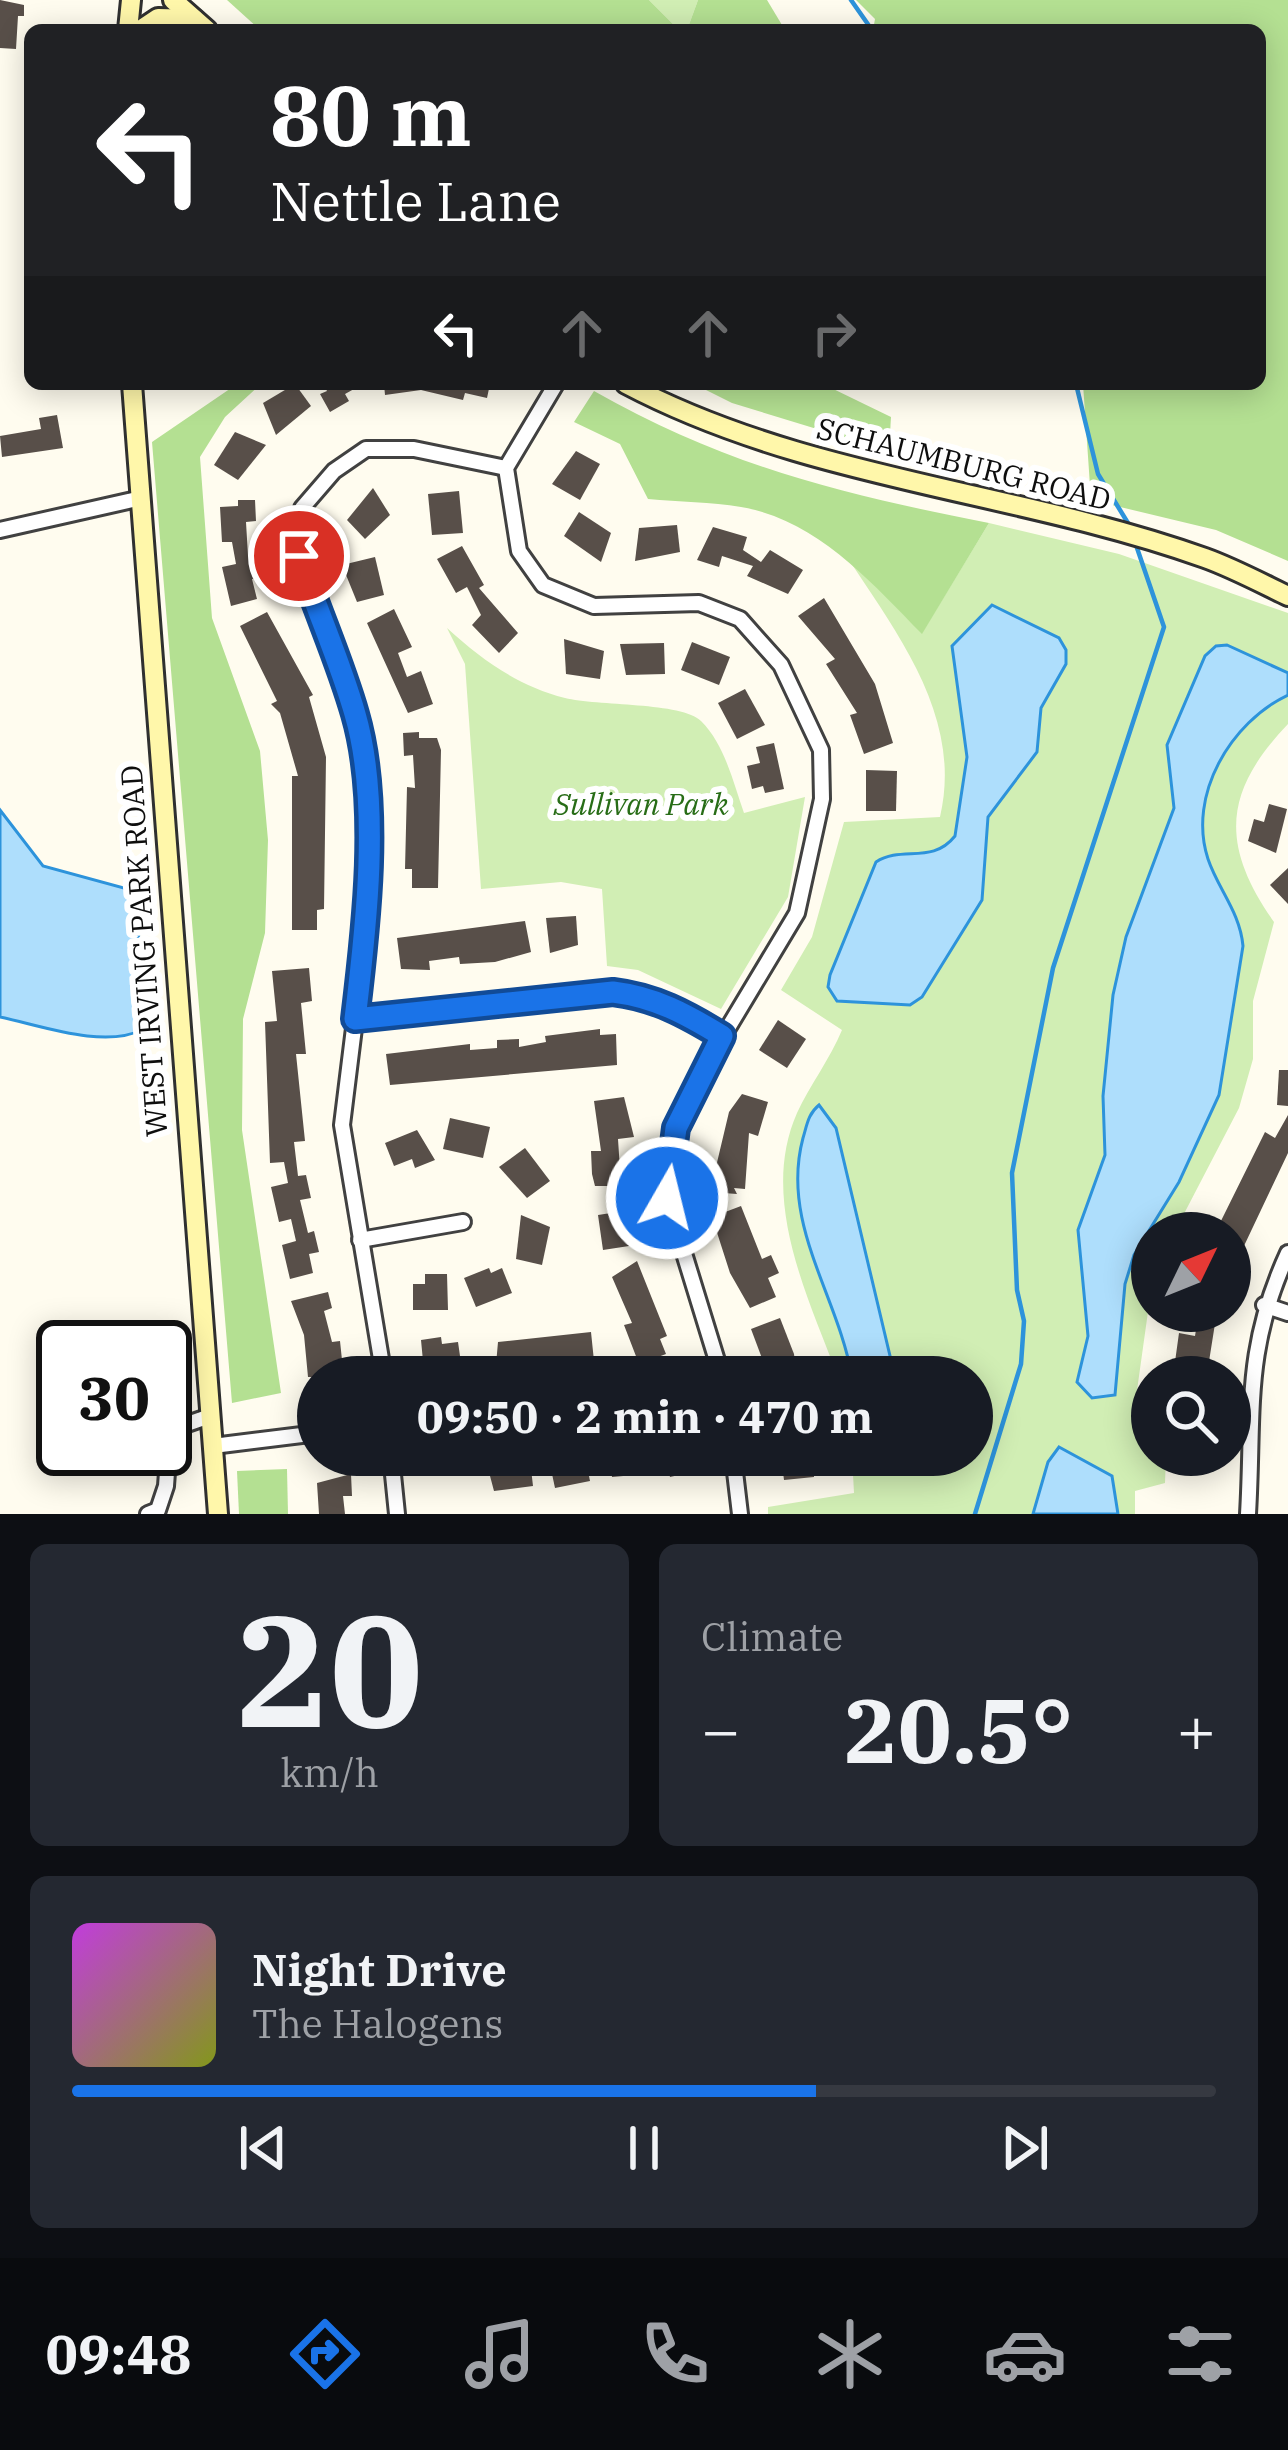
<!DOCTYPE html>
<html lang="en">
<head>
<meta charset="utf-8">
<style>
  body { margin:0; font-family:"IBM Plex Serif",serif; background:#242831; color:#f1f3f6; height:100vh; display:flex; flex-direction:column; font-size:45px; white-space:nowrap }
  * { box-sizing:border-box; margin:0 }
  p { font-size:39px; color:#9ea1a6 }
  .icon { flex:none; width:66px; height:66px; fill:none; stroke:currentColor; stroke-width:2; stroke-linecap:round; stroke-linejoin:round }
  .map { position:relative; height:1514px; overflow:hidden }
  .sheet { display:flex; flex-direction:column; gap:30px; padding:30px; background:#0d0f14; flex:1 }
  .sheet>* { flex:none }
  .top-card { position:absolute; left:24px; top:24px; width:1242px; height:366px; border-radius:18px; box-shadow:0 6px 30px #0003; background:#202124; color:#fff; overflow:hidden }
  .needle { width:78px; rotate:47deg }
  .tools { position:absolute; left:1131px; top:1212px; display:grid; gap:24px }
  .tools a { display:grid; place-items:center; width:120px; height:120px; border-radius:50%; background:#171b24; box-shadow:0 6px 30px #0003; font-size:60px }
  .speed { position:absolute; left:36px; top:1320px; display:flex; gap:24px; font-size:60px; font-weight:700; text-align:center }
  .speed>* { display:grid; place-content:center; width:156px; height:156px; border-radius:50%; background:#171b24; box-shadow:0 6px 30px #0003; line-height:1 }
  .speed .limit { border:6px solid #111; border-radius:18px; background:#fff; color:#111 }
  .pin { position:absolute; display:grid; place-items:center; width:102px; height:102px; color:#fff; margin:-51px; border:6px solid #fff; border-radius:50%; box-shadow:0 3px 12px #0007 }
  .me { position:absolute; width:132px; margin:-66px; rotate:8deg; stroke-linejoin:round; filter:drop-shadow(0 0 9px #0008) }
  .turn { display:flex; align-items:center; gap:42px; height:252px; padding:0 48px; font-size:54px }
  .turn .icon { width:156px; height:156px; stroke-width:2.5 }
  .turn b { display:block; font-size:84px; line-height:102px }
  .lanes { display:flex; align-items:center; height:114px; padding:0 48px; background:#0003; justify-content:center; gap:60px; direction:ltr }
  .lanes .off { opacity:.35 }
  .big { font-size:90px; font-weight:700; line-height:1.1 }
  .sheet .card { flex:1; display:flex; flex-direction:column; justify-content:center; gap:18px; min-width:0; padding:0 42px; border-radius:18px; background:#242831 }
  .sheet .dial { align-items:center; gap:0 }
  .dial b { font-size:156px; line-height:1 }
  .song { display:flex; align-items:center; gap:36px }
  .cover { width:144px; height:144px; border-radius:18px; background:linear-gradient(135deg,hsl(290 70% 55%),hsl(70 70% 35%)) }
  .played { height:12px; border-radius:6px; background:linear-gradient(90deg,#1a73e8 65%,#363941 65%) }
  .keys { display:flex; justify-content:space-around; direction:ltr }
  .heat { display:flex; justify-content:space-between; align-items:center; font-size:66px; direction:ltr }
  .sheet .tiles { flex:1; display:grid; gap:30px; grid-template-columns:1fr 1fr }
  .card:last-child { grid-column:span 2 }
  .trip { position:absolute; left:297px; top:1356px; width:696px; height:120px; border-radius:60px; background:#171b24; box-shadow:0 6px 30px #0003; font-weight:700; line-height:120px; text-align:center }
  .tab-bar { display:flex; height:192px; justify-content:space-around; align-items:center; background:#090b0e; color:#9ea1a6 }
  .tab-bar .icon { width:84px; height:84px }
  .tab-bar .selected { color:#1a73e8 }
  .tab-bar b { font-size:54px; color:#f1f3f6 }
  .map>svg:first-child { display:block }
</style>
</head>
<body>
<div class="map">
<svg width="1288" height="1514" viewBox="0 0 1288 1514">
  <rect width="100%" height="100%" fill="#fffcef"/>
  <g fill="#d1eeb4">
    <path d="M 649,0 L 698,0 L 687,30 L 679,30 Z"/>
    <path d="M 989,523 L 1119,554 L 1288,613 L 1288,724 C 1223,792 1220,845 1274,922 L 1253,1001 L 1253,1059 L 1239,1108 L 1174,1233 L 1152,1233 L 1152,1283 L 1133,1419 L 1152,1431 L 1152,1455 L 1166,1455 L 1165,1483 L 1135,1491 L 1135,1514 L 768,1514 L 768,1507 L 854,1493 L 852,1455 L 972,1455 L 972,1377 L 838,1377 C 808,1297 759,1199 797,1113 C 810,1085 830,1059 842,1030 L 781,990 L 812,937 L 844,822 L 940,817 C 963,718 899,636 847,557 L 922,633 Z"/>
    <path d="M 447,628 C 482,660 518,686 565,698 C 596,706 683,702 701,721 C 725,745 733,782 744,813 L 805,797 L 788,897 L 721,1009 L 638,970 L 607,966 L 602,889 L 561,882 L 481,889 L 465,664 Z"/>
  </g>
  <g fill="#b4e092">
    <path d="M 227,0 L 649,0 L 679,30 L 260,30 Z"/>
    <path d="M 698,0 L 767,0 L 785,30 L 687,30 Z"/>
    <path d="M 856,0 L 1288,0 L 1288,561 L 1216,530 L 1091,500 L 1083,384 L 1260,384 L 1260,30 L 873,30 L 875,19 Z"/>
    <path d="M 237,384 L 261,384 L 225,417 L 200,457 L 212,618 L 260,751 L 268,840 L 265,933 L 243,1019 L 242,1130 L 281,1393 L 232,1403 L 152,442 Z"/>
    <path d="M 694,384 L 823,384 L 891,417 L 889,451 L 732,403 Z"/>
    <path d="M 594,391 C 726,466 841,494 989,523 L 922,634 C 871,582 817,520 741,507 C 711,502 679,502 648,499 L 620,444 L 574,422 Z"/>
    <path d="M 287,1469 L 288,1514 L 239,1514 L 237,1471 Z"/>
  </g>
  <g fill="#aedefc" stroke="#2d93db" stroke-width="3">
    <path d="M 992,605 L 1059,638 L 1066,650 L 1066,664 L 1041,708 L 1037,752 L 988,817 L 982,900 L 922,997 L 910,1005 L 837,1001 L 828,987 L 830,975 L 876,862 C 902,845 932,865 955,836 L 967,757 L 952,646 Z"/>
    <path d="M 1227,645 L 1288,673 L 1288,695 C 1231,722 1187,795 1208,859 C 1218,889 1240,912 1243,946 L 1219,1095 L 1179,1182 L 1134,1255 L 1125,1284 L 1115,1395 L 1092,1398 L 1077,1382 L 1088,1336 L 1078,1230 L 1105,1155 L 1103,1096 L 1113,995 L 1126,937 L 1174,808 L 1167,745 L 1205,656 L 1216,646 Z"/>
    <path d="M 0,810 L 43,866 L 124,888 L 138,908 L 141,1030 C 104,1049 39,1025 0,1017 Z"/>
    <path d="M 819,1105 L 836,1128 L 895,1377 L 852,1377 C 838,1295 780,1224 803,1138 C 807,1125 808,1114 819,1105 Z"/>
    <path d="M 1059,1447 L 1112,1476 L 1118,1514 L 1033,1514 L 1048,1462 Z"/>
  </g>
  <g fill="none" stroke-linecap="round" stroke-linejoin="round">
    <g stroke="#2d93db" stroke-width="4.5">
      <path d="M 851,0 L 872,30"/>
      <path d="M 1076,384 L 1098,474 L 1131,528"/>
      <path d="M 975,1514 L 1021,1364 L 1024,1321 L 1017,1290 L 1012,1173 L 1053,968 L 1164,627 L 1136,545"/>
    </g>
  </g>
  <g fill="#584f49">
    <path d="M 0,0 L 24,5 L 24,16 L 18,16 L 16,49 L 0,48 Z"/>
    <path d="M 295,384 L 311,406 L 276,435 L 263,403 Z"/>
    <path d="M 323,384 L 363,384 L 345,394 L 349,401 L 330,412 L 320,394 L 327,391 Z"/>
    <path d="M 384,384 L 490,384 L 487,398 L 465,393 L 463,400 L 421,390 L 385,395 Z"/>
    <path d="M 57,415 L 63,448 L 2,457 L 0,436 L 41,429 L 39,418 Z"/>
    <path d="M 235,432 L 266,445 L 238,480 L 214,465 Z"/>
    <path d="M 576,451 L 600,464 L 580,500 L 552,484 Z"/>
    <path d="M 373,488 L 390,515 L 365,539 L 347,520 Z"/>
    <path d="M 459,491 L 463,533 L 432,535 L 428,494 Z"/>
    <path d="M 238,500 L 255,500 L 256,521 L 246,522 L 248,556 L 254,554 L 260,577 L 252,579 L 257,599 L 231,606 L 222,567 L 236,564 L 232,542 L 222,542 L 220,507 L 238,506 Z"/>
    <path d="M 579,512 L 611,533 L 601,562 L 564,536 Z"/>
    <path d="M 677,525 L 680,552 L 635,561 L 639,528 Z"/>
    <path d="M 713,527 L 747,537 L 743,550 L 761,562 L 770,550 L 803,570 L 788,594 L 747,576 L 753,566 L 722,556 L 719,567 L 697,560 Z"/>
    <path d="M 462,546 L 484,585 L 479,588 L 518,633 L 499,653 L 472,625 L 481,615 L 467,587 L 456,593 L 437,559 Z"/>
    <path d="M 375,557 L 384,595 L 357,602 L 342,565 Z"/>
    <path d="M 824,598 L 875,684 L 893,743 L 864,754 L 850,715 L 857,713 L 826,664 L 835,659 L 798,616 Z"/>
    <path d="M 394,609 L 412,647 L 398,653 L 407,677 L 421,671 L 433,704 L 408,713 L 367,623 Z"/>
    <path d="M 267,612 L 313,695 L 309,697 L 326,757 L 324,909 L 317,910 L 317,930 L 292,930 L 292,776 L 298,776 L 280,713 L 271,704 L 277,701 L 240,626 Z"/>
    <path d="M 564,639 L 604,651 L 600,679 L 566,674 Z"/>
    <path d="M 692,642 L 730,657 L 719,685 L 681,670 Z"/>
    <path d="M 664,643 L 665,674 L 626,675 L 620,644 Z"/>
    <path d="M 745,689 L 765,725 L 737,739 L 718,703 Z"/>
    <path d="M 419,732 L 419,738 L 437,738 L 441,750 L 438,888 L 412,888 L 412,869 L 405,869 L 407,787 L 415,788 L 413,755 L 404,756 L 403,733 Z"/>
    <path d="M 774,743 L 784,789 L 765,793 L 763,786 L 752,789 L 747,766 L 760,763 L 756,747 Z"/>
    <path d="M 866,770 L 897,771 L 896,811 L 866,811 Z"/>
    <path d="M 1269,804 L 1287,809 L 1276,853 L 1248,841 L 1254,819 L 1264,822 Z"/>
    <path d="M 1288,868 L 1288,904 L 1270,885 Z"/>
    <path d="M 576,916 L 578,945 L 550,953 L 546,918 Z"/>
    <path d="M 525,921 L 531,952 L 495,962 L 460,964 L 459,957 L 429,961 L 430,970 L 401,969 L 397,938 Z"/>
    <path d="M 309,968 L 312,1001 L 301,1003 L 306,1054 L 296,1054 L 305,1141 L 294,1142 L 298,1176 L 306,1175 L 311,1198 L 300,1200 L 308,1233 L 314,1231 L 319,1252 L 309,1254 L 313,1273 L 290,1279 L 282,1245 L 296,1241 L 291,1219 L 279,1222 L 271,1187 L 288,1183 L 284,1162 L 270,1163 L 265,1022 L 277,1021 L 272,971 Z"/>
    <path d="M 778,1020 L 806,1039 L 787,1068 L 759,1050 Z"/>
    <path d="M 600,1029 L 600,1035 L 616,1034 L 617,1065 L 390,1085 L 386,1054 L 470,1044 L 470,1050 L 497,1048 L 497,1040 L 519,1039 L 519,1047 L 546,1042 L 545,1036 Z"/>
    <path d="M 1279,1070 L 1288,1070 L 1288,1106 L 1277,1105 Z"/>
    <path d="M 742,1094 L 768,1102 L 758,1136 L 749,1133 L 745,1189 L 734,1188 L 737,1194 L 710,1192 L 729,1112 Z"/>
    <path d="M 624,1097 L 634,1137 L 618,1139 L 620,1170 L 628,1170 L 633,1226 L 627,1227 L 629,1246 L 603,1250 L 598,1215 L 611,1213 L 609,1186 L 595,1186 L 592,1174 L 591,1151 L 601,1151 L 594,1101 Z"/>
    <path d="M 1288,1115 L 1288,1153 L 1243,1248 L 1238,1245 L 1230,1259 L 1230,1233 L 1215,1233 L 1265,1132 L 1275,1138 Z"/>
    <path d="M 450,1118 L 490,1127 L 483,1158 L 443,1149 Z"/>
    <path d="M 417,1130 L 435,1160 L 415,1168 L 412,1159 L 394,1166 L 385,1143 Z"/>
    <path d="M 525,1148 L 550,1181 L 527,1198 L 499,1167 Z"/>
    <path d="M 741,1206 L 762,1259 L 771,1255 L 779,1273 L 768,1278 L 776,1297 L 750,1308 L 730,1273 L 712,1217 Z"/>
    <path d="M 521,1215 L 550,1227 L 542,1265 L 516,1259 Z"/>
    <path d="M 637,1261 L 667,1336 L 660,1339 L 666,1354 L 639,1364 L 624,1325 L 632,1323 L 612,1277 Z"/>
    <path d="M 489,1268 L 491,1273 L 502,1268 L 512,1293 L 476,1307 L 464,1278 Z"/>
    <path d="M 425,1274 L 447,1274 L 448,1310 L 413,1310 L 413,1284 L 425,1284 Z"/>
    <path d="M 328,1292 L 332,1308 L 324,1311 L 332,1342 L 340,1341 L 342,1360 L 335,1361 L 337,1377 L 308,1377 L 304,1335 L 291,1301 Z"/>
    <path d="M 1199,1311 L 1217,1311 L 1207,1374 L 1174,1369 L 1179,1333 L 1195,1336 Z"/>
    <path d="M 780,1318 L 794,1354 L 797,1377 L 769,1377 L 751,1329 Z"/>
    <path d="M 591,1332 L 594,1361 L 559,1369 L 559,1363 L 516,1367 L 517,1373 L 495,1376 L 498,1342 Z"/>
    <path d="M 441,1337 L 442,1344 L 458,1342 L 463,1377 L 433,1377 L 431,1360 L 423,1361 L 421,1340 Z"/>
    <path d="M 519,1455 L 519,1461 L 530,1460 L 533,1486 L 494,1491 L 485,1457 Z"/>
    <path d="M 548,1455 L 585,1457 L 590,1481 L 555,1488 Z"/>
    <path d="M 609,1455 L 645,1455 L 646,1474 L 612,1477 Z"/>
    <path d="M 665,1455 L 702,1455 L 705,1469 L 670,1477 Z"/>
    <path d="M 781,1455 L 812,1455 L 814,1477 L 784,1480 Z"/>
    <path d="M 351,1474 L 352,1496 L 343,1496 L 345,1514 L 319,1514 L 317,1483 Z"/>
  </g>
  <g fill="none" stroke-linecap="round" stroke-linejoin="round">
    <g stroke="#414141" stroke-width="20">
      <g id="street">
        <path d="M 556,384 L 506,468 L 519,551 L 543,585 L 594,606 L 699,603 L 740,619 L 781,665 L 821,750 L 822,799 L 797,913 L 692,1088 L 676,1128 L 667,1198 L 722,1377"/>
        <path d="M 0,530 L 137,499"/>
        <path d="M 355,1019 L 613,992 L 644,996 L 722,1036"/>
        <path d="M 360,1240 L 463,1222"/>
        <path d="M 1264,1305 L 1288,1313"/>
        <path d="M 384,1377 L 342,1125 L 367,923 L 368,820 L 356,716 L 299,556 L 302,508 L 334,471 L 366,449 L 414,449 L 506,468"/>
        <path d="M 213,1446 L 318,1433"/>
        <path d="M 391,1455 L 397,1514"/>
        <path d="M 733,1455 L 740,1514"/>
        <path d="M 148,1514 L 158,1510 L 166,1486 L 170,1430 L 210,1416"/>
        <path d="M 1248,1514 C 1254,1411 1243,1351 1288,1253"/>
      </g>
    </g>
    <g stroke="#303030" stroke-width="24">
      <g id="secondary">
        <path d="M 173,0 L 207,30"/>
        <path d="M 128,30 L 131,0"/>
        <path d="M 140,30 L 158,18 L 194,19"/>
        <path d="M 132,384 L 218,1514"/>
        <path d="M 626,384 C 808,480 1014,490 1205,558 C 1233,568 1261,583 1288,596"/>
      </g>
    </g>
    <use href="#street" stroke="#fff" stroke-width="14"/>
    <use href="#secondary" stroke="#fff7aa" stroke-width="18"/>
  </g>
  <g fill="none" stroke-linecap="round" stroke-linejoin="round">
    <g stroke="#114b97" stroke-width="30">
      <path id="route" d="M 299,556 C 316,609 340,661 355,714 C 381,803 366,929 355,1019 L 613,992 C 655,997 686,1014 722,1036 L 676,1128 L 667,1198"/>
    </g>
    <use href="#route" stroke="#1a73e8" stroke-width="21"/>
  </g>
  <g text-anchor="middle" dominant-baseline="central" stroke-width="12" stroke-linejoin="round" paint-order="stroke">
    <g font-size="30" fill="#0e0e0e" stroke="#fff">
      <text transform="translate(964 463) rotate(14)">SCHAUMBURG ROAD</text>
      <text transform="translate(143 951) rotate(-94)">WEST IRVING PARK ROAD</text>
    </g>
    <g font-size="30" font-style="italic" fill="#286d17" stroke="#fff">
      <text x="641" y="803">Sullivan Park</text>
    </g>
  </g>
</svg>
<div class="tools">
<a><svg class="needle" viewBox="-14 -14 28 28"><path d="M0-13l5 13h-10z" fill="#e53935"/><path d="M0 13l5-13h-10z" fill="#9ea1a6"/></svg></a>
<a><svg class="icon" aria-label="search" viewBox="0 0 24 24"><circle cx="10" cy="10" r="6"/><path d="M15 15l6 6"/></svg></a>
</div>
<div class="speed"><div class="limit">30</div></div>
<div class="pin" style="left:299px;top:556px;background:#d93025"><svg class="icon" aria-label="arrive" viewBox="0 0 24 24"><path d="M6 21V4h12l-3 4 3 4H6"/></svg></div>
<svg class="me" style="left:667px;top:1198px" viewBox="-20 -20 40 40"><circle r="17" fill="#1a73e8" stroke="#fff" stroke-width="3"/><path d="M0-11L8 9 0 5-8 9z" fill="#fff"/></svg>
<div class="trip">09:50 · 2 min · 470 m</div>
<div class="top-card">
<div class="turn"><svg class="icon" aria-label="left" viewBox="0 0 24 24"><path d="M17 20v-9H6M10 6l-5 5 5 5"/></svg><div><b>80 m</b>Nettle Lane</div></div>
<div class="lanes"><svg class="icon" aria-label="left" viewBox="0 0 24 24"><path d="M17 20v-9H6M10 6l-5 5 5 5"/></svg><svg class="icon off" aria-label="ahead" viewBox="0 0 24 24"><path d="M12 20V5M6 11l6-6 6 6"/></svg><svg class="icon off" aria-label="ahead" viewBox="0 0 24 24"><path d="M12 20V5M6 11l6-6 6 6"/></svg><svg class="icon off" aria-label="right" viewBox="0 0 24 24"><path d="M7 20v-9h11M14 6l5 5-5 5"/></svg></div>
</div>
</div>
<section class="sheet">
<div class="tiles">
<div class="card dial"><b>20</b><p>km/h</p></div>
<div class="card"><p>Climate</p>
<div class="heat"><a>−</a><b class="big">20.5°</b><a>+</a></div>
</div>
<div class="card">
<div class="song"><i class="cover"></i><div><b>Night Drive</b><p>The Halogens</p></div></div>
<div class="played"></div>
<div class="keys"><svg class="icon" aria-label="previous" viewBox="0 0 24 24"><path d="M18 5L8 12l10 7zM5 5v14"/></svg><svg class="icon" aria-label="pause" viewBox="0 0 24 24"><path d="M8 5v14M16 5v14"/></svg><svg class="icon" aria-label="next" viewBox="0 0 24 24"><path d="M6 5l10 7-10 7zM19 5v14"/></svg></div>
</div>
</div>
</section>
<nav class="tab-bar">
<b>09:48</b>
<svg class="icon selected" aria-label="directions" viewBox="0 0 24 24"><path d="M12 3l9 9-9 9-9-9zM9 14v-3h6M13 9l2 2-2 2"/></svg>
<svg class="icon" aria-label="music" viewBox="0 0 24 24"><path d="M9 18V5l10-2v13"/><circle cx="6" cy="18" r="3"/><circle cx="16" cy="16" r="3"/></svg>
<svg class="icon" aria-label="phone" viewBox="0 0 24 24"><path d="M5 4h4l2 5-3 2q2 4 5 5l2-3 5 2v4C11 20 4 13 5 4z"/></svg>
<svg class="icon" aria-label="climate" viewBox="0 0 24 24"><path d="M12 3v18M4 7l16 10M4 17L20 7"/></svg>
<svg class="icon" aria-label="car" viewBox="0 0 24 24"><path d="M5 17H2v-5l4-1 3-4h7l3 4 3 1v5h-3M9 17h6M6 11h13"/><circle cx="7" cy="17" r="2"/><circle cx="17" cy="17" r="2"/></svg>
<svg class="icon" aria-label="filters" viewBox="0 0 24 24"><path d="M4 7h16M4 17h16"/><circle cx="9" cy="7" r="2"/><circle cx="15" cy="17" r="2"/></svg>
</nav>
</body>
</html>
